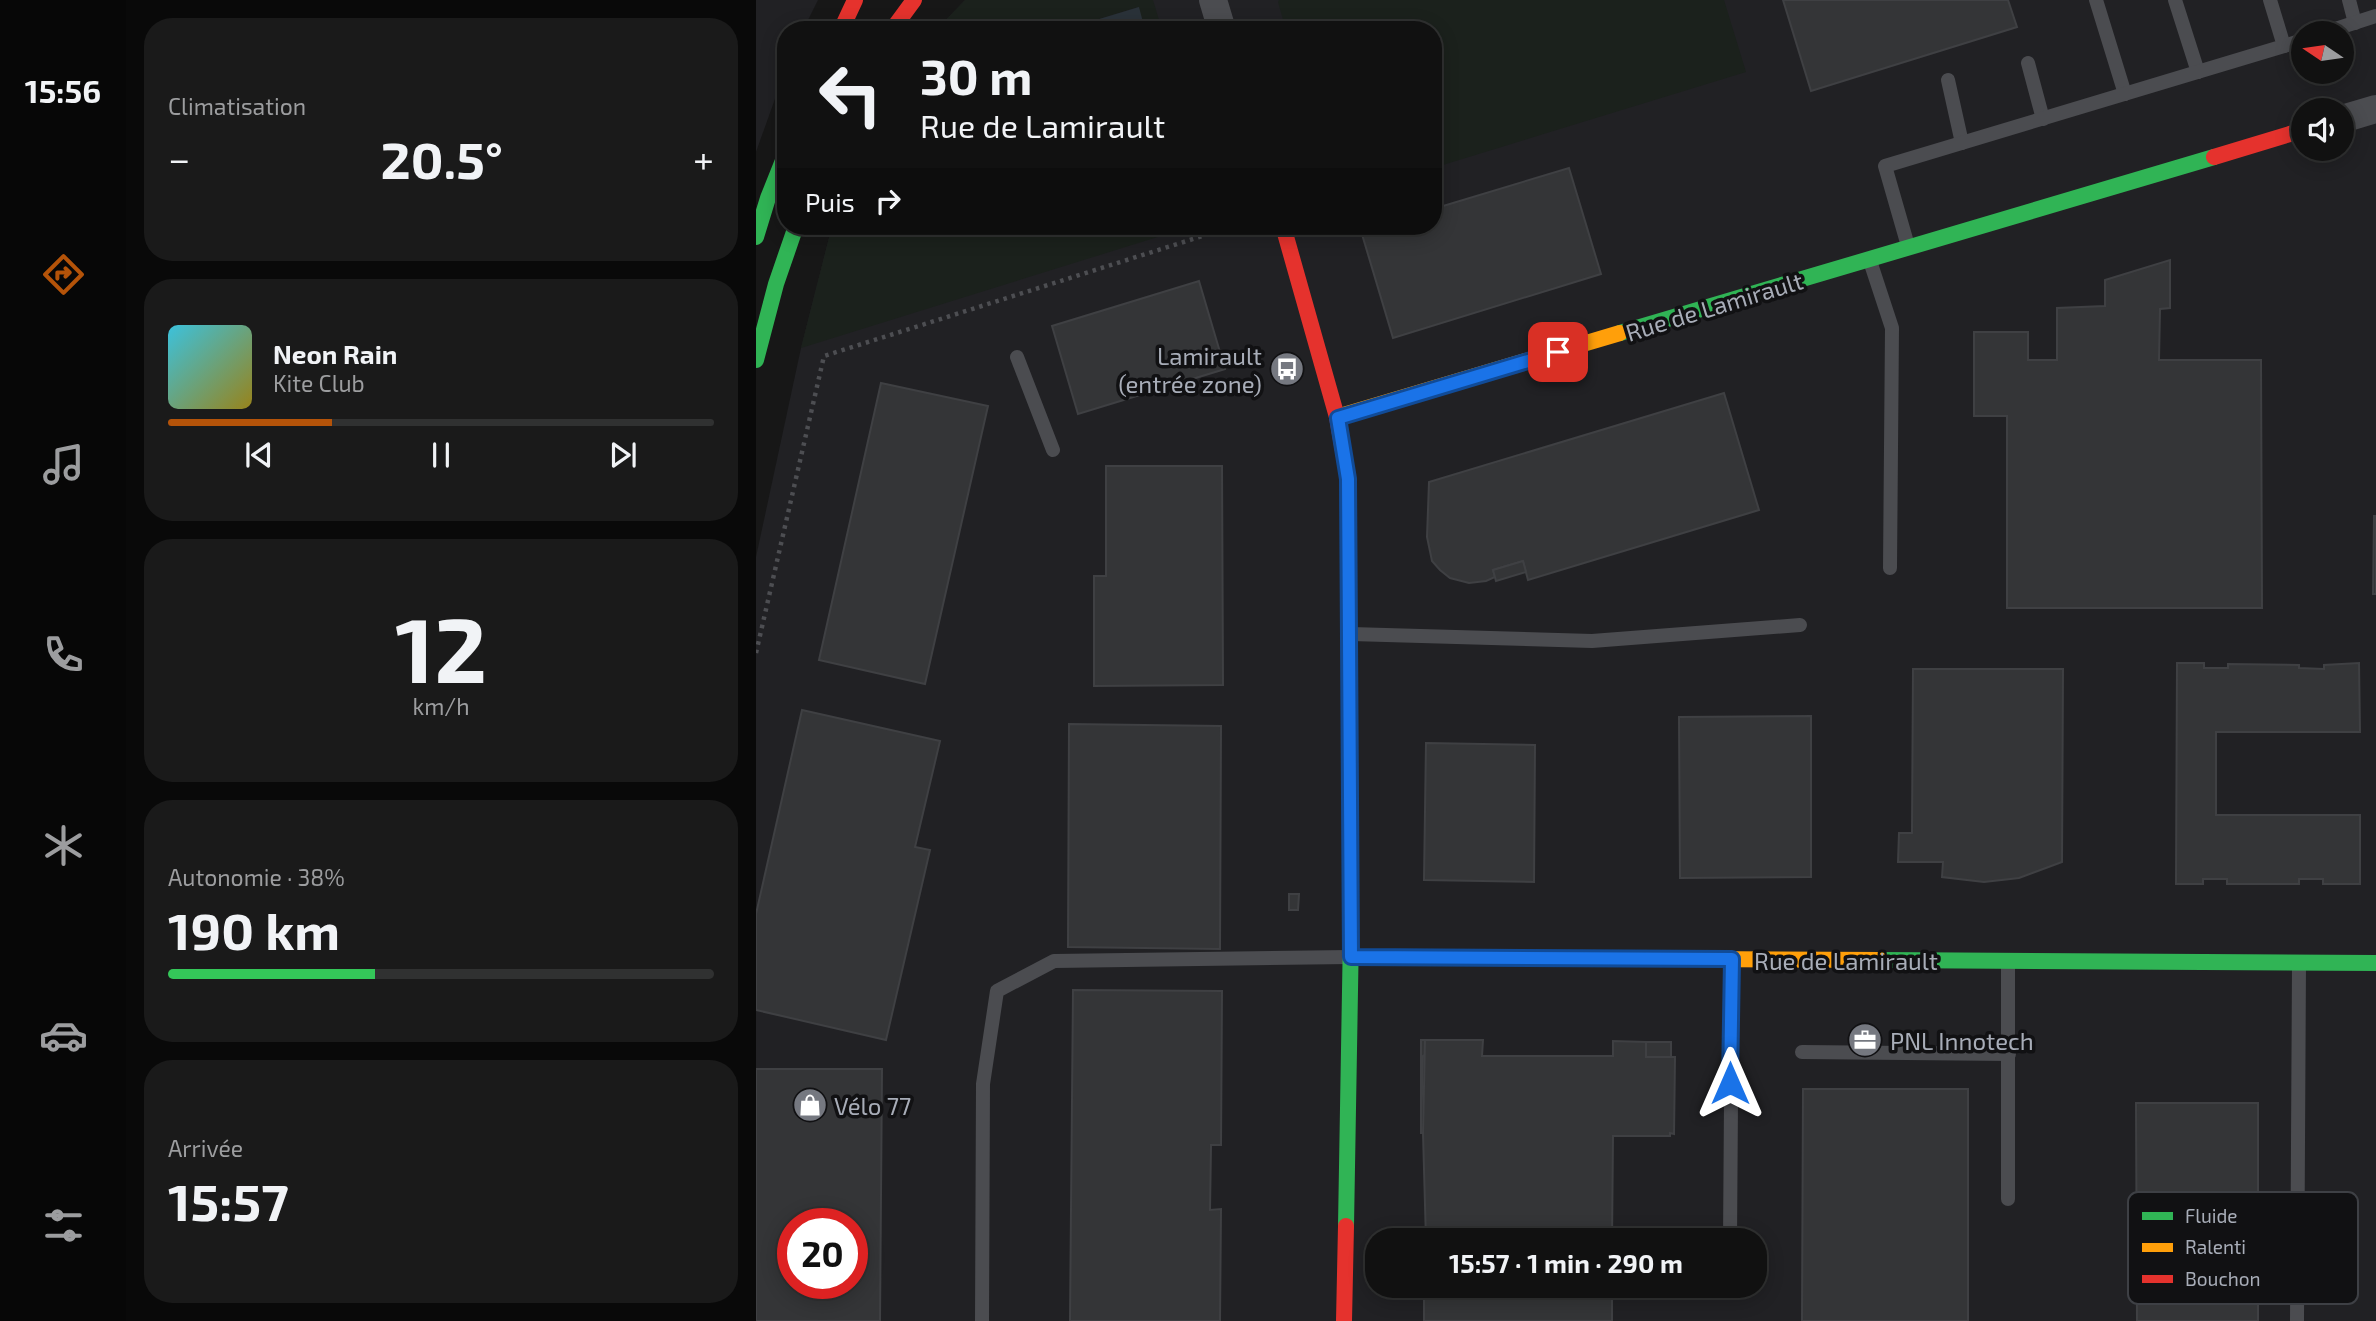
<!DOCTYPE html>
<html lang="fr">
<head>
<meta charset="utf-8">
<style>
  body { margin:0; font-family:"Exo 2",sans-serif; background:#1a1a1a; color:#f1f3f6; height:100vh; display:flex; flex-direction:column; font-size:26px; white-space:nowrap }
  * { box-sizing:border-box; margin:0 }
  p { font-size:23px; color:#9c9d9f }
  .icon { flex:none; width:38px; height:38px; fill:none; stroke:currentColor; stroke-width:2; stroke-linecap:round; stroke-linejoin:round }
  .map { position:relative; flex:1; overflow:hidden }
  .panel { display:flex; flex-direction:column; gap:18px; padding:18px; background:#090909; width:630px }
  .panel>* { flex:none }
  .hud { position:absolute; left:21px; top:21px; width:665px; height:214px; border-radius:28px; box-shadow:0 4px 18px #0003,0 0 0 2px #303131; background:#111; color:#f1f3f6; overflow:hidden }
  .needle { width:46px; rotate:283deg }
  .fabs { position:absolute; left:1535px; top:21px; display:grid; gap:14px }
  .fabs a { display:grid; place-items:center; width:63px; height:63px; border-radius:50%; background:#111; box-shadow:0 4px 18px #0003,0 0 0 2px #303131; font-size:35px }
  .speed { position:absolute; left:21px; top:1208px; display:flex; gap:14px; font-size:35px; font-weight:700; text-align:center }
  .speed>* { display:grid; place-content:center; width:91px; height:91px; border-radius:50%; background:#111; box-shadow:0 4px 18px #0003,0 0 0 2px #303131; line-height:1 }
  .speed .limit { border:10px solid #d22; background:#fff; color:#111 }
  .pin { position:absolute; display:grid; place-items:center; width:60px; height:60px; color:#fff; margin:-30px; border-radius:14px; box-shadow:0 4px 10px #0006 }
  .me { position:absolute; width:77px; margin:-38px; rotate:0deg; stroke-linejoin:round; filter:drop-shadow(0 0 5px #0008) }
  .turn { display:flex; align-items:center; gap:24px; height:147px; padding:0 28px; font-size:32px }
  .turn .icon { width:91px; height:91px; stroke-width:2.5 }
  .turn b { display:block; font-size:49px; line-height:60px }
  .then { display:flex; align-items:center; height:66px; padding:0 28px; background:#0003; gap:14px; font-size:26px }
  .big { font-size:52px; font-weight:700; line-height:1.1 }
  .panel .card { flex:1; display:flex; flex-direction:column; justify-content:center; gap:10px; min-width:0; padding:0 24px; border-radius:28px; background:#1a1a1a }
  .panel .dial { align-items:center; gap:0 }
  .dial b { font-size:91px; line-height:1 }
  .song { display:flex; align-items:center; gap:21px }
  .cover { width:84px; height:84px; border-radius:10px; background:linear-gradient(135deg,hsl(190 70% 55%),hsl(50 70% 35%)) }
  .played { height:7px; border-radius:4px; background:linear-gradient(90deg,#b45309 30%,#303131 30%) }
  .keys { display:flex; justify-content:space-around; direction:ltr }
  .heat { display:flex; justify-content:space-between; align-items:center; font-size:38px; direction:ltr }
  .charge { height:10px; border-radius:5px; background:linear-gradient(90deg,#34c759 38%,#303131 0) }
  .trip { position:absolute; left:609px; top:1228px; width:402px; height:70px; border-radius:28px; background:#111; box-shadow:0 4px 18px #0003,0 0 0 2px #303131; font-weight:700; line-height:70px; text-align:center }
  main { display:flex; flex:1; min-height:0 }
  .menu { display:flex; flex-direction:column; width:126px; justify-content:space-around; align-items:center; background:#070707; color:#9c9d9f }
  .menu .icon { width:49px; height:49px }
  .menu .on { color:#b45309 }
  .menu b { font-size:32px; color:#f1f3f6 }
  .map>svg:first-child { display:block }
</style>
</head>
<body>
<main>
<nav class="menu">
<b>15:56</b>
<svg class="icon on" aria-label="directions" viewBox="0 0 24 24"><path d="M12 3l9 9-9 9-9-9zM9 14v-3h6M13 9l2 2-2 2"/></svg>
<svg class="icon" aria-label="music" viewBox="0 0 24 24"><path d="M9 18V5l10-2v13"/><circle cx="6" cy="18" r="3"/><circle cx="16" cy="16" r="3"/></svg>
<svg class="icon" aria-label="phone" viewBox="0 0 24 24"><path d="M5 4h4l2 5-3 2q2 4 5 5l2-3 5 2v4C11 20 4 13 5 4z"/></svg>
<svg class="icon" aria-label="climate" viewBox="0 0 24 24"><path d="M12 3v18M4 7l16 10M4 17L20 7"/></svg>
<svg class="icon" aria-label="car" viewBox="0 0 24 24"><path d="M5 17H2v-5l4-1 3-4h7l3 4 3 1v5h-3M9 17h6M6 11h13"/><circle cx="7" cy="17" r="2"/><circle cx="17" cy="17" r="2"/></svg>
<svg class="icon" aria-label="filters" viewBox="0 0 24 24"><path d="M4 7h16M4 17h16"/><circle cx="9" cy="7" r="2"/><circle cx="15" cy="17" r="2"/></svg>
</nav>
<section class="panel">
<div class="card"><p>Climatisation</p>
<div class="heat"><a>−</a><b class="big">20.5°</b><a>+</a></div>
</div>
<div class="card">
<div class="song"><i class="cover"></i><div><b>Neon Rain</b><p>Kite Club</p></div></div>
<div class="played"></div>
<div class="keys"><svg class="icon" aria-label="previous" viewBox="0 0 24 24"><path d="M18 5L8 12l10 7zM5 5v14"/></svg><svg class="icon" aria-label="pause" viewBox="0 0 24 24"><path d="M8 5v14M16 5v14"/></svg><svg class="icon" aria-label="next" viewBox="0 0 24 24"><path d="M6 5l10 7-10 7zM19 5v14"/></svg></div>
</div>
<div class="card dial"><b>12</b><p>km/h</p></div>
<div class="card"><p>Autonomie · 38%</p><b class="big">190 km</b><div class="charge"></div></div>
<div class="card"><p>Arrivée</p><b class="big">15:57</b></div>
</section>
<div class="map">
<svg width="1620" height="1321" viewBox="0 0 1620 1321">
  <rect width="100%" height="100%" fill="#171717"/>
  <g fill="#212124" fill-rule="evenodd">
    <path d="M 0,0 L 62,0 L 47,30 L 30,30 L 30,68 L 0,152 Z"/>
    <path d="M 209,0 L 1620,0 L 1620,1321 L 0,1321 L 0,557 L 45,348 L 76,226 L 677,226 L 677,30 L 180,30 ZM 1547,33 L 1586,33 L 1586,72 L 1547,72 ZM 1547,110 L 1586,110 L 1586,149 L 1547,149 ZM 37,1223 L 96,1223 L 96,1283 L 37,1283 ZM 621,1241 L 999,1241 L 999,1286 L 621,1286 Z"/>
  </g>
  <g fill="#1b211c">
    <path d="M 209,0 L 397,0 L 406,30 L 389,30 L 382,7 L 307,30 L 180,30 Z"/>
    <path d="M 523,0 L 968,0 L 990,72 L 677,168 L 677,30 L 530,30 L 522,2 Z"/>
    <path d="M 76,226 L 437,226 L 45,348 Z"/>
  </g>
  <path fill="#2a3239" d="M 383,7 L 389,30 L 307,30 Z"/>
  <g fill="#343537" stroke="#3f4043" stroke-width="2" fill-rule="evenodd">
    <path d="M 1027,0 L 1252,0 L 1261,27 L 1055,91 Z"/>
    <path d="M 813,168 L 845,274 L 637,338 L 605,231 L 623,226 L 677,226 L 677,209 Z"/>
    <path d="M 1414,260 L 1414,308 L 1404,309 L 1403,360 L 1505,360 L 1506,608 L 1251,608 L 1251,416 L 1218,416 L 1218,332 L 1272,332 L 1272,360 L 1301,360 L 1301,308 L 1349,306 L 1349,280 Z"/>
    <path d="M 443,281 L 469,369 L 322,414 L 296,326 Z"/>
    <path d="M 125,383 L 232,406 L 169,684 L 63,660 Z"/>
    <path d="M 968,393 L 1003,510 L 772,580 L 767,561 L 737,570 L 739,577 L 730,581 L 713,583 L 694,578 L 684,570 L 676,561 L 671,537 L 673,482 Z"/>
    <path d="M 350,466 L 466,466 L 467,685 L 338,686 L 338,576 L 350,576 Z"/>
    <path d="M 1618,516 L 1620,516 L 1620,594 L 1617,594 Z"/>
    <path d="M 767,561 L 770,572 L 740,581 L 737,570 Z"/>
    <path d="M 1421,663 L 1448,663 L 1448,668 L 1472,668 L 1472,664 L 1543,665 L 1543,668 L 1568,669 L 1568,665 L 1603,663 L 1604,732 L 1460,732 L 1460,815 L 1604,815 L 1604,884 L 1567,884 L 1567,879 L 1543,879 L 1543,884 L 1471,884 L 1471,879 L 1447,879 L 1447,884 L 1420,884 Z"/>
    <path d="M 1157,669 L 1307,669 L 1306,862 L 1263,878 L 1228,882 L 1186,877 L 1187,862 L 1142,862 L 1143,833 L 1156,833 Z"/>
    <path d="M 46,710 L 184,741 L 159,847 L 174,850 L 130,1040 L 0,1010 L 0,914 Z"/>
    <path d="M 1055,716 L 1055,877 L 924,878 L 923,717 Z"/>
    <path d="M 313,724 L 465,726 L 464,949 L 312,947 Z"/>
    <path d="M 670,743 L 779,745 L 778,882 L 668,880 Z"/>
    <path d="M 533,894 L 543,894 L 542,910 L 533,910 Z"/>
    <path d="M 317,990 L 466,991 L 465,1145 L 455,1145 L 454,1210 L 465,1209 L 464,1321 L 314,1321 Z"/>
    <path d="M 665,1040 L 669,1040 L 669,1055 L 667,1056 L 665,1134 Z"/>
    <path d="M 669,1040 L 727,1040 L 726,1056 L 857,1056 L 857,1041 L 890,1042 L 890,1057 L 919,1057 L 918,1134 L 914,1133 L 914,1136 L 857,1136 L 856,1241 L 670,1241 L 667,1133 Z"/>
    <rect x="890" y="1042" width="25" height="15"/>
    <path d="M 0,1069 L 126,1069 L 124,1321 L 0,1321 ZM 37,1223 L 96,1223 L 96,1283 L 37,1283 Z"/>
    <path d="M 1047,1089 L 1212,1089 L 1212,1321 L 1046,1321 Z"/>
    <path d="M 1380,1103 L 1502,1103 L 1502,1321 L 1381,1321 Z"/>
    <path d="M 672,1286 L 856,1286 L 856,1321 L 668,1321 L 668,1290 L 672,1290 Z"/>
  </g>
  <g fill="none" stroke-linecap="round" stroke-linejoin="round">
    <path stroke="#4d4e52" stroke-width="4.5" stroke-dasharray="3.5 5" stroke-linecap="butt" d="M 0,653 L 68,356 L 478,226"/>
    <g stroke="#4b4c50" stroke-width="14">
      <path d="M 1340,0 L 1369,94"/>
      <path d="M 1419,0 L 1442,72"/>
      <path d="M 1593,0 L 1599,23"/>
      <path d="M 1567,33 L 1620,16"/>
      <path d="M 1528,46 L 1547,40"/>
      <path d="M 1272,63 L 1287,119"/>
      <path d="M 1192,80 L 1206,143"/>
      <path d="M 1152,246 L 1129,166 L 1528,46 L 1514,0"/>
      <path d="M 1114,261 L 1136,328 L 1134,568"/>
      <path d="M 261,357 L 297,450"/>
      <path d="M 595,634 L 836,641 L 1044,625"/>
      <path d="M 1046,1052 L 1253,1054"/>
      <path d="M 1252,1199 L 1252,962"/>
      <path d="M 974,1241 L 976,961"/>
      <path d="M 226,1321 L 227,1084 L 241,991 L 298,961 L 594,957"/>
      <path d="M 1541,1321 L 1543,964"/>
    </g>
    <g stroke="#4b4c50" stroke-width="28">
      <path d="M 457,0 L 466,30"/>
      <path d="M 1586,119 L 1620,109"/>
    </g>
    <g stroke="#30b455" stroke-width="16">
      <path d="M 0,237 L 12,198 L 30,153"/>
      <path d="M 864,333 L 1458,157"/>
      <path d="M 0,360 L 20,284 L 40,226"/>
      <path d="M 1125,960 L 1620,963"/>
      <path d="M 590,1226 L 595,932 L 593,612"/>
    </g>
    <g stroke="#ff9f0a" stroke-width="16">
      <path d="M 581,417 L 864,333"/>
      <path d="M 595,957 L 1125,960"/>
    </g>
    <g stroke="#e5322d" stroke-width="16">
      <path d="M 85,30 L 99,0"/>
      <path d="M 136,30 L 158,0"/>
      <path d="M 1458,157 L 1547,130"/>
      <path d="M 527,226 L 581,417 L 592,479 L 593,612"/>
      <path d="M 588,1321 L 590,1226"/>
    </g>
  </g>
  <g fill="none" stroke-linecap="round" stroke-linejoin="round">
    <g stroke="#114b97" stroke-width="18">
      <path id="route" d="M 802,352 L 582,418 L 592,479 L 595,957 L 976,959 L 974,1083"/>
    </g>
    <use href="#route" stroke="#1a73e8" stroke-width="12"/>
  </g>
  <defs>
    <g id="bus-disc" transform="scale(1.75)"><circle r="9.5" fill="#757880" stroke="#111113"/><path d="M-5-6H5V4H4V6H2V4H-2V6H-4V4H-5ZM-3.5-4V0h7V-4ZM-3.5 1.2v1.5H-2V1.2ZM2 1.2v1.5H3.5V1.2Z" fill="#fff"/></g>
    <g id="office-disc" transform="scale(1.75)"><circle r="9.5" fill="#757880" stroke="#111113"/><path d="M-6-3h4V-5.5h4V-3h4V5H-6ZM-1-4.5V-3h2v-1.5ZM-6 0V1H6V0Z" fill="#fff"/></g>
    <g id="shop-disc" transform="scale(1.75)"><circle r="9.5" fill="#757880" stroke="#111113"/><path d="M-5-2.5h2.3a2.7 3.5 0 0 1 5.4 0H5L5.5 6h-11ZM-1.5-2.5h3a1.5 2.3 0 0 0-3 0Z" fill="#fff"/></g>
  </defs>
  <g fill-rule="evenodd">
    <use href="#bus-disc" x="531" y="369"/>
    <use href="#office-disc" x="1109" y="1040"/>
    <use href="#shop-disc" x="54" y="1105"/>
  </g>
  <g text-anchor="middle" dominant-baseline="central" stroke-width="7" stroke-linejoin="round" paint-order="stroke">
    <g font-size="24" fill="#a8adb8" stroke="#111113">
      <text transform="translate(958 306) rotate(-17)">Rue de Lamirault</text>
      <text x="1090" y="960">Rue de Lamirault</text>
    </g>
    <g font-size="24" fill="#a8adb8" stroke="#111113" text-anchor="start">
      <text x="506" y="355" text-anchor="end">Lamirault<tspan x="506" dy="28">(entrée zone)</tspan></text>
      <text x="1134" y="1040">PNL Innotech</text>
      <text x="78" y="1105">Vélo 77</text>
    </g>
  </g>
  <rect x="1372" y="1192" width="230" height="112" rx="10" fill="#111113" stroke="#3e4045" stroke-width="2"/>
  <rect x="1386" y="1212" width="31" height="8" fill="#30b455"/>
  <rect x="1386" y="1243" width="31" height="9" fill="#ff9f0a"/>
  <rect x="1386" y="1275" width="31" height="8" fill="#e5322d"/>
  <g font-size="19" fill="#a8adb8">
    <text x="1429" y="1223">Fluide</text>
    <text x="1429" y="1254">Ralenti</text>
    <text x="1429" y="1286">Bouchon</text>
  </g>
</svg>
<div class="fabs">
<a><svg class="needle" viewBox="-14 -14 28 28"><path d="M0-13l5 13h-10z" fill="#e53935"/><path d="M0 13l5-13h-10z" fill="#9c9d9f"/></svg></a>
<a><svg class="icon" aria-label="sound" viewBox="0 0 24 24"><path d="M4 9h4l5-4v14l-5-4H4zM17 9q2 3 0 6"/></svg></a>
</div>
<div class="speed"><div class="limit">20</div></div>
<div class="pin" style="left:802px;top:352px;background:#d93025"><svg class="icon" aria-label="arrive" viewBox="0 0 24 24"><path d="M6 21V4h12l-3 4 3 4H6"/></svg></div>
<svg class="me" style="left:974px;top:1083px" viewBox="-20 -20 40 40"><path d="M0-17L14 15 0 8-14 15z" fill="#1a73e8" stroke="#fff" stroke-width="4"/></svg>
<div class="trip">15:57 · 1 min · 290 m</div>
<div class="hud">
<div class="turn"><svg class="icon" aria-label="left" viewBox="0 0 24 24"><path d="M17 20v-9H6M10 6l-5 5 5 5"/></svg><div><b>30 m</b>Rue de Lamirault</div></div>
<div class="then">Puis<svg class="icon" aria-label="right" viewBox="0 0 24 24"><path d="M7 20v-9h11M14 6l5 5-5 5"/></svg></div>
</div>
</div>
</main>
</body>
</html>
